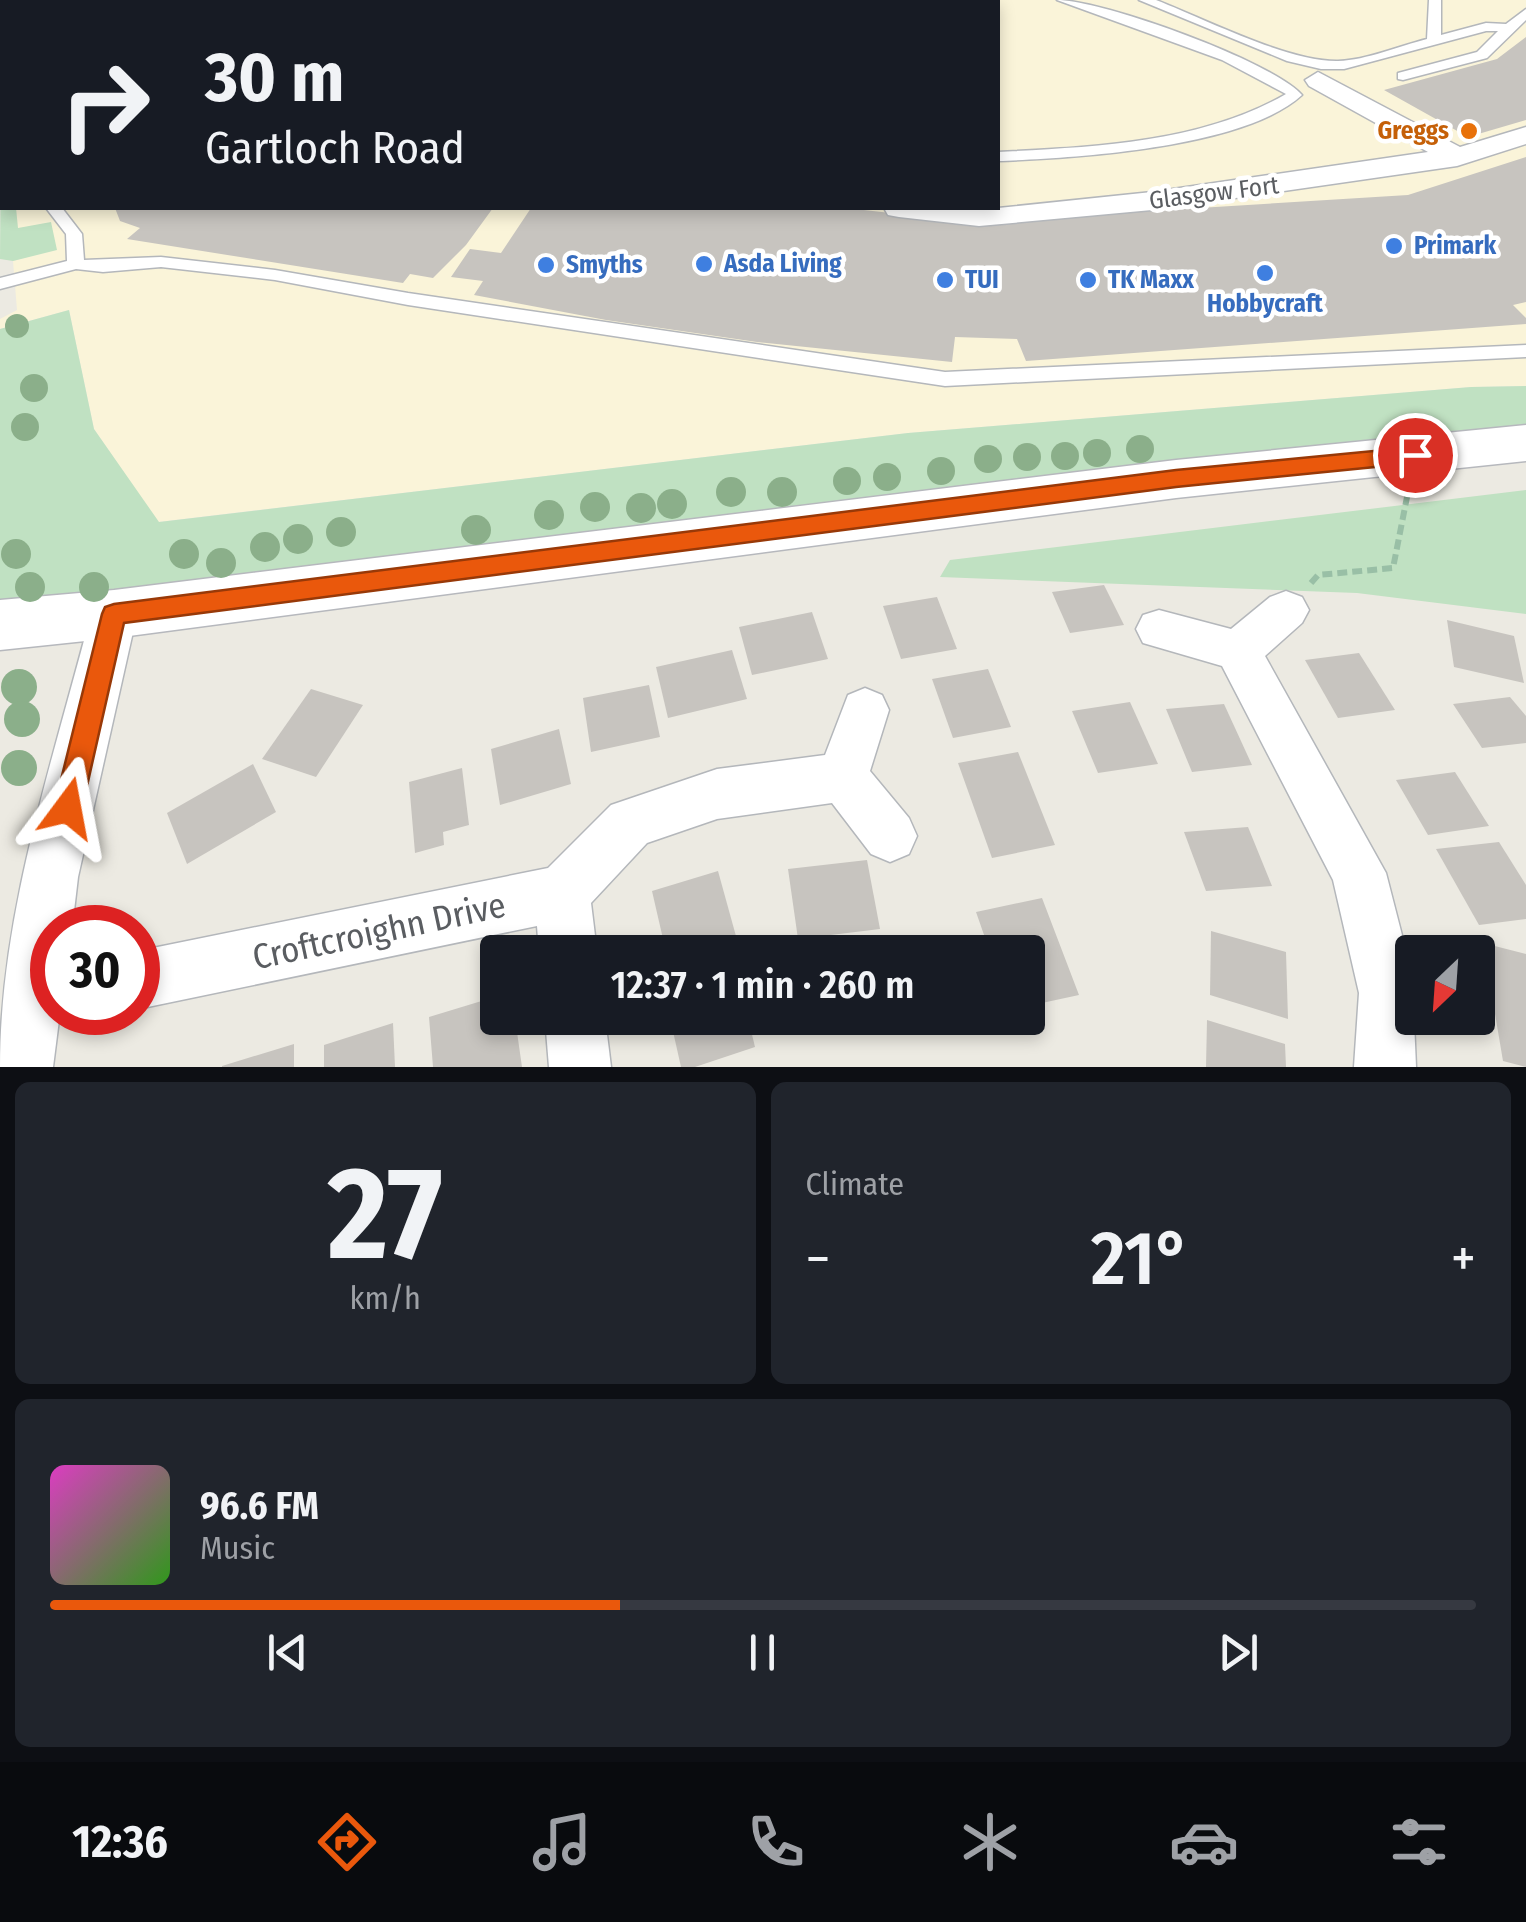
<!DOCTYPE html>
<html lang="en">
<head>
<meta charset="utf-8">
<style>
  body { margin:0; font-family:"Fira Sans Condensed",sans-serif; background:#20242c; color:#f1f3f6; height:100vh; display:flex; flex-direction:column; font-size:38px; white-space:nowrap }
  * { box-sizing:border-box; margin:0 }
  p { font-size:32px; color:#9ea1a6 }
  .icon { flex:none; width:55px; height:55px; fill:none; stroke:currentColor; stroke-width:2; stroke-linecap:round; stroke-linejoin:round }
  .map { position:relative; height:1067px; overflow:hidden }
  .details { display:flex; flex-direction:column; gap:15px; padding:15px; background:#0d0f14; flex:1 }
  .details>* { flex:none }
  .hud { position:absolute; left:0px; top:0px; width:1000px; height:210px; box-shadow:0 5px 15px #0003; background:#171b24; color:#f1f3f6; overflow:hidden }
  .needle { width:65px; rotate:205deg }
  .controls { position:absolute; left:1395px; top:935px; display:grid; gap:20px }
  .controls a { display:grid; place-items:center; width:100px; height:100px; border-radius:10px; background:#171b24; box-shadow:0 5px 15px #0003; font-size:50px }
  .speed { position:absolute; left:30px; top:905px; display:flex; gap:20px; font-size:50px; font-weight:700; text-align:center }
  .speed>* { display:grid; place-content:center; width:130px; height:130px; border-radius:50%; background:#171b24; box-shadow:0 5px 15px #0003; line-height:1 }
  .speed .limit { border:15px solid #d22; background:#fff; color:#111 }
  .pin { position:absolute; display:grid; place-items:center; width:85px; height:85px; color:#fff; margin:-42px; border:5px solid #fff; border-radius:50%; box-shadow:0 2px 10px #0007 }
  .me { position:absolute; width:110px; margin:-55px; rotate:13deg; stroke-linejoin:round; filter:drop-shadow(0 0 8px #0008) }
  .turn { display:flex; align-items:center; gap:35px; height:210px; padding:0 40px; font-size:45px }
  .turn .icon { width:130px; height:130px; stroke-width:2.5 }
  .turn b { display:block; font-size:70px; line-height:85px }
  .big { font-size:75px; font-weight:600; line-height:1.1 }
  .details .tile { flex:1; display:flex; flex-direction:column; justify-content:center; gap:15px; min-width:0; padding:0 35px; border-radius:15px; background:#20242c }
  .details .dial { align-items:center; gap:0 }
  .dial b { font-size:130px; line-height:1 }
  .song { display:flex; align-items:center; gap:30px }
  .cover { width:120px; height:120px; border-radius:15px; background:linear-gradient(135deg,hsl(310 70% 55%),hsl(110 70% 35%)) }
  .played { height:10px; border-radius:5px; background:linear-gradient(90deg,#ea580c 40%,#363941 40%) }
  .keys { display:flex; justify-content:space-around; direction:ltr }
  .heat { display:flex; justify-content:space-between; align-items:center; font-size:55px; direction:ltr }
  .details .tiles { flex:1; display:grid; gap:15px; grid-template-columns:1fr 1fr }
  .tile:last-child { grid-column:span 2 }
  .trip { position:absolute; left:480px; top:935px; width:565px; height:100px; border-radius:10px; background:#171b24; box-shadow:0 5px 15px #0003; font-weight:600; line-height:100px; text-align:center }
  .menu { display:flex; height:160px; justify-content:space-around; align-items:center; background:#090b0e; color:#9ea1a6 }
  .menu .icon { width:70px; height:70px }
  .menu .on { color:#ea580c }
  .menu b { font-size:45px; color:#f1f3f6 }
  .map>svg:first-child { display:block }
</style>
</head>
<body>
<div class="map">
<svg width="1526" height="1067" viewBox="0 0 1526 1067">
  <rect width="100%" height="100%" fill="#eceae2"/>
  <path fill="#faf4d9" d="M 789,0 L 1526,0 L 1526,386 L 1471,387 L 908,433 L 158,522 L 94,429 L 69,310 L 0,329 L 0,319 L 17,310 L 13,261 L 56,249 L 17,229 L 16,208 L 998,208 L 998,2 L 776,2 Z"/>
  <g fill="#c0e1c2">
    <path d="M 2,31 L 2,208 L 16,208 L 18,228 L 51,222 L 57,250 L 13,261 L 0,259 Z"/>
    <path d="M 69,310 L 94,429 L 159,522 L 908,433 L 1471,387 L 1526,386 L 1526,424 L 583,532 L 0,604 L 0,329 Z"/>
    <path d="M 1526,490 L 1526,614 L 1357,593 L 940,577 L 950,560 Z"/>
  </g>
  <g fill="#c7c4bf">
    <path d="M 1526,37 L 1526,120 L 1468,137 L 1384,90 L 1497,59 Z"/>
    <path d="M 1526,157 L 1526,302 L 1513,305 L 1526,318 L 1526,324 L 1026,361 L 1017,339 L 955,337 L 952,362 L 757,342 L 606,320 L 474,295 L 483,281 L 451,277 L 470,249 L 501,253 L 531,208 L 846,208 L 971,222 L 1408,195 Z"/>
    <path d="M 115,208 L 493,208 L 466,245 L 433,278 L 410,274 L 403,283 L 127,239 L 140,228 L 120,221 Z"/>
    <path d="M 1104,585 L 1124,625 L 1070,633 L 1052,592 Z"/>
    <path d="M 937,597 L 957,649 L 901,659 L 883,606 Z"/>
    <path d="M 812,612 L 828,659 L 752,675 L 739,627 Z"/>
    <path d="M 1447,620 L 1514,636 L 1524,683 L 1454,667 Z"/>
    <path d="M 732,650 L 747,699 L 668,718 L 656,667 Z"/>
    <path d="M 1359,653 L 1395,710 L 1338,718 L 1305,660 Z"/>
    <path d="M 988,669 L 1011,727 L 953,738 L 932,679 Z"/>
    <path d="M 649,685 L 660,737 L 591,752 L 583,698 Z"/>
    <path d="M 311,689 L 363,705 L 316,777 L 262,759 Z"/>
    <path d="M 1510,697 L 1526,716 L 1526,743 L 1482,748 L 1453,704 Z"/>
    <path d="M 1130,702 L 1158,764 L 1098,773 L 1072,711 Z"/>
    <path d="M 1224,704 L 1252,765 L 1192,772 L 1166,709 Z"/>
    <path d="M 559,729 L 571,784 L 500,805 L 491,749 Z"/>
    <path d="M 1018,752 L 1055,845 L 992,858 L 958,763 Z"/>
    <path d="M 253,764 L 276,812 L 187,864 L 167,813 Z"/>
    <path d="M 462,768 L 469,825 L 443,832 L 444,845 L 415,853 L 409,782 Z"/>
    <path d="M 1455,772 L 1489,826 L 1428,835 L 1396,780 Z"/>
    <path d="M 1248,827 L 1272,886 L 1206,891 L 1184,832 Z"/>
    <path d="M 1499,842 L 1526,885 L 1526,919 L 1479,925 L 1436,849 Z"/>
    <path d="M 867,860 L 880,929 L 798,939 L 788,869 Z"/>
    <path d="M 718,871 L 739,947 L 721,952 L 666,952 L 652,891 Z"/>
    <path d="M 1042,898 L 1079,995 L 1028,1006 L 1028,952 L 990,952 L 976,912 Z"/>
    <path d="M 1211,931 L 1286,952 L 1288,1019 L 1210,995 Z"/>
    <path d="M 1483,943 L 1526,954 L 1526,1067 L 1503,1061 Z"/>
    <path d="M 498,996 L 498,1018 L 515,1018 L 522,1067 L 433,1067 L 429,1017 Z"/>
    <path d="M 670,1018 L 748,1018 L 755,1047 L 695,1067 L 681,1067 Z"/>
    <path d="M 1207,1020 L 1285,1044 L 1286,1067 L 1206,1067 Z"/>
    <path d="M 393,1023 L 395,1067 L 324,1067 L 324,1045 Z"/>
    <path d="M 294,1044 L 294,1067 L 222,1067 L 222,1066 Z"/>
  </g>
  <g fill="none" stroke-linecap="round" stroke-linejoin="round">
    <g stroke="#b4b7bb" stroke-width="3">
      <g id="lane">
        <path d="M 1057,0 C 1102,0 1272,61 1302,95 C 1244,148 1075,158 998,161 L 998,152 C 1094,147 1201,143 1286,94 L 1222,60 Z"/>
        <path d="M 1139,0 L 1156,0 C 1205,19 1288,62 1338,61 C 1367,60 1399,46 1427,39 L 1429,0 L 1441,0 L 1441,35 L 1486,23 L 1506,24 L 1526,9 L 1526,20 L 1487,58 L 1403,80 L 1398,79 L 1398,73 L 1477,52 L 1498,31 L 1486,31 L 1344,69 L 1321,69 L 1287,61 Z"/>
        <path d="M 46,208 L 62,208 L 82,234 L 84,260 L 161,257 L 275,270 L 408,293 L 945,372 L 1526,345 L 1526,357 L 945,386 L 408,305 L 275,280 L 161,267 L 103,272 L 76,269 L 0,289 L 0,278 L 67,261 L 66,234 Z"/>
      </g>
    </g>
    <g stroke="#b4b7bb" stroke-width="3">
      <g id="street">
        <path d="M 189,0 L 213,0 L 214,2 L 191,2 Z"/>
        <path d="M 1318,72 L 1460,147 L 1526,127 L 1526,144 L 1457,166 L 1152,210 L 979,226 L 899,217 L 888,215 L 884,208 L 998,208 L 1152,192 L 1428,152 L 1309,86 L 1305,80 Z"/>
        <path d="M 1286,591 L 1302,597 L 1309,610 L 1302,623 L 1265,656 L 1386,873 L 1412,974 L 1416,1067 L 1354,1067 L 1359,993 L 1333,880 L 1222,666 L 1143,643 L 1136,629 L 1143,615 L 1159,610 L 1231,629 L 1270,597 Z"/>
        <path d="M 114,595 L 130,601 L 137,614 L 78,877 L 72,928 L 52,928 L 52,1012 L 60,1012 L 53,1067 L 0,1067 C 0,914 53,761 91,614 L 98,601 Z"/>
        <path d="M 865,688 L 882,695 L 889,710 L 870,771 L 909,818 L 917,836 L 909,854 L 890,862 L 871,854 L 832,803 L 717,819 L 647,843 L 591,903 L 597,952 L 539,952 L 537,926 L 138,1009 L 138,951 L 548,868 L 611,805 L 717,769 L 825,755 L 848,695 Z"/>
        <path d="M 545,1018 L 605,1018 L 611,1067 L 549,1067 Z"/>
      </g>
    </g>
    <g stroke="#b6b8bd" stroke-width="3">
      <g id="secondary">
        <path d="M 133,0 L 198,0 L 132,2 Z"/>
        <path d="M 303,0 L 387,0 L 388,2 L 305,2 Z"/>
        <path d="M 568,0 L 600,0 L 601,2 L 570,2 Z"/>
        <path d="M 1526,425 L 1526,461 L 1176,498 L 114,638 L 0,650 L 0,600 L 114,590 L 1176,460 Z"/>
      </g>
    </g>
    <g stroke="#99bfa6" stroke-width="4" stroke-dasharray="6 2.5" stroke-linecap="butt">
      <path d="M 863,0 L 869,2"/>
      <path d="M 800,2 L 811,0"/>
    </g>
    <path stroke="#99bfa6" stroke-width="6" stroke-dasharray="10 5" stroke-linecap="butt" d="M 1311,583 L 1318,575 L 1393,568 L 1408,492"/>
    <use href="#lane" fill="#fff" fill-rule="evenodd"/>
    <use href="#street" fill="#fff" fill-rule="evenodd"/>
    <use href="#secondary" fill="#fff" fill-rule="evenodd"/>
  </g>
  <g fill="#8baf8a">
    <circle cx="17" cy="326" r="12"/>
    <circle cx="34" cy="388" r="14"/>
    <circle cx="25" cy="427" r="14"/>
    <circle cx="1140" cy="449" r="14"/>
    <circle cx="1097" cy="453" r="14"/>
    <circle cx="1065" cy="456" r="14"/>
    <circle cx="1027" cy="457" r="14"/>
    <circle cx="988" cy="459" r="14"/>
    <circle cx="941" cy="471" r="14"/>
    <circle cx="887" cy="477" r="14"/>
    <circle cx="847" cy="481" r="14"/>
    <circle cx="731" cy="492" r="15"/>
    <circle cx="782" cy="492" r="15"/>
    <circle cx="672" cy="504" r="15"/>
    <circle cx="595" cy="507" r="15"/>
    <circle cx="641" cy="508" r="15"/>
    <circle cx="549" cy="515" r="15"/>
    <circle cx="476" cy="530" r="15"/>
    <circle cx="341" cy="532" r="15"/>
    <circle cx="298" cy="539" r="15"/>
    <circle cx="265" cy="547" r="15"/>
    <circle cx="16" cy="554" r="15"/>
    <circle cx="184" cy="554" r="15"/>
    <circle cx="221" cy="563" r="15"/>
    <circle cx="30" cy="587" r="15"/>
    <circle cx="94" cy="587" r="15"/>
    <circle cx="19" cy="687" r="18"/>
    <circle cx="22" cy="719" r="18"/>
    <circle cx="19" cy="768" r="18"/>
  </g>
  <path fill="#ea580c" stroke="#983908" stroke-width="2.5" d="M 1415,447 L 1426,455 L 1415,463 L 1176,487 L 124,623 L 82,808 L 78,817 L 68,821 L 58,817 L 54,808 L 102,614 L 105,607 L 114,604 L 1176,470 Z"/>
  <circle fill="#e8710a" stroke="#fff" stroke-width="4" cx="1469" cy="131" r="10"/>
  <g fill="#3f7fe0" stroke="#fff" stroke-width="4">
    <circle cx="1394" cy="246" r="10"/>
    <circle cx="704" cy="264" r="10"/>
    <circle cx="546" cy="265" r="10"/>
    <circle cx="1265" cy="273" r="10"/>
    <circle cx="945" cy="280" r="10"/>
    <circle cx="1088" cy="280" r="10"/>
  </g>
  <g text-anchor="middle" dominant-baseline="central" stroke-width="9" stroke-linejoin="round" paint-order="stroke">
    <g font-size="25" font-weight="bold" fill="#c56008" stroke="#fff" text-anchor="end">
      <text x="1449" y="131">Greggs</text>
    </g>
    <g font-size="25" fill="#5a5d61" stroke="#fff">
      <text transform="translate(1214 193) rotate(-7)">Glasgow Fort</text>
    </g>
    <g font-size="25" font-weight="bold" fill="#366cbe" stroke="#fff" text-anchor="start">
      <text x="1414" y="246">Primark</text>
      <text x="724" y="264">Asda Living</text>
      <text x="566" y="265">Smyths</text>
      <text x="965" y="280">TUI</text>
      <text x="1108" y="280">TK Maxx</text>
      <text x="1265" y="304" text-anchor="middle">Hobbycraft</text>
    </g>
    <g font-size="35" fill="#5a5d61" stroke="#fff">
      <text transform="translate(379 931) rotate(-12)">Croftcroighn Drive</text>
    </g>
  </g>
</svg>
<div class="controls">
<a><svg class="needle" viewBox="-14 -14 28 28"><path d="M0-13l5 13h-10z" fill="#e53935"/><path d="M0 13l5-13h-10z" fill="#9ea1a6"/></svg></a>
</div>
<div class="speed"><div class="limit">30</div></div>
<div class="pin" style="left:1415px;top:455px;background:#d93025"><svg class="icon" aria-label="arrive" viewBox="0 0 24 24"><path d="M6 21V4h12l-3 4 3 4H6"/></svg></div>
<svg class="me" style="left:68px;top:808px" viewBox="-20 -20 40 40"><path d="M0-17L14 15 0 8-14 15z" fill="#ea580c" stroke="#fff" stroke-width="4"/></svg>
<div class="trip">12:37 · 1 min · 260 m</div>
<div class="hud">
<div class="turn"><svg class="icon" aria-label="right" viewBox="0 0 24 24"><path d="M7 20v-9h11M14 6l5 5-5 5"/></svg><div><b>30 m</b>Gartloch Road</div></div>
</div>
</div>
<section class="details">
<div class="tiles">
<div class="tile dial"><b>27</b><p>km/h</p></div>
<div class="tile"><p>Climate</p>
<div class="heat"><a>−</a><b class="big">21°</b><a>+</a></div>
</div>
<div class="tile">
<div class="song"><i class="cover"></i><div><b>96.6 FM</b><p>Music</p></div></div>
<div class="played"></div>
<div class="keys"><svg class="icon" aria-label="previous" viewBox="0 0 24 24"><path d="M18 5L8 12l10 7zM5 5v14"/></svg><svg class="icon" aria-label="pause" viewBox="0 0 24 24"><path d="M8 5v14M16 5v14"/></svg><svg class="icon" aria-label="next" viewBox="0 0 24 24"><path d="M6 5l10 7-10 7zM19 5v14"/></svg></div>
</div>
</div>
</section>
<nav class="menu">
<b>12:36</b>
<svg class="icon on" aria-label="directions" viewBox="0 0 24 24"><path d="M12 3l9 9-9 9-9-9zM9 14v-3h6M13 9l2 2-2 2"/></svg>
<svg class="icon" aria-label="music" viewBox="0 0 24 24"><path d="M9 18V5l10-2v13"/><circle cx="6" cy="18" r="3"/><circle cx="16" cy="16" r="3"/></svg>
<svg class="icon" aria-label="phone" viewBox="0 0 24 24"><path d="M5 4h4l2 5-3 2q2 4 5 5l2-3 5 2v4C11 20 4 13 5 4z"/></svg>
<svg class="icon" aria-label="climate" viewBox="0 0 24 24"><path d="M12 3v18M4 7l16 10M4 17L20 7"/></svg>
<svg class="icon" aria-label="car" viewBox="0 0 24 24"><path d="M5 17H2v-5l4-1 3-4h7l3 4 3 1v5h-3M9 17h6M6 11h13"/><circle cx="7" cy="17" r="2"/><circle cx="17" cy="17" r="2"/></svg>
<svg class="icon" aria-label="filters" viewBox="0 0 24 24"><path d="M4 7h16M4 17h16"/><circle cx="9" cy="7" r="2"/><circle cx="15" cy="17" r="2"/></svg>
</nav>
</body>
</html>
